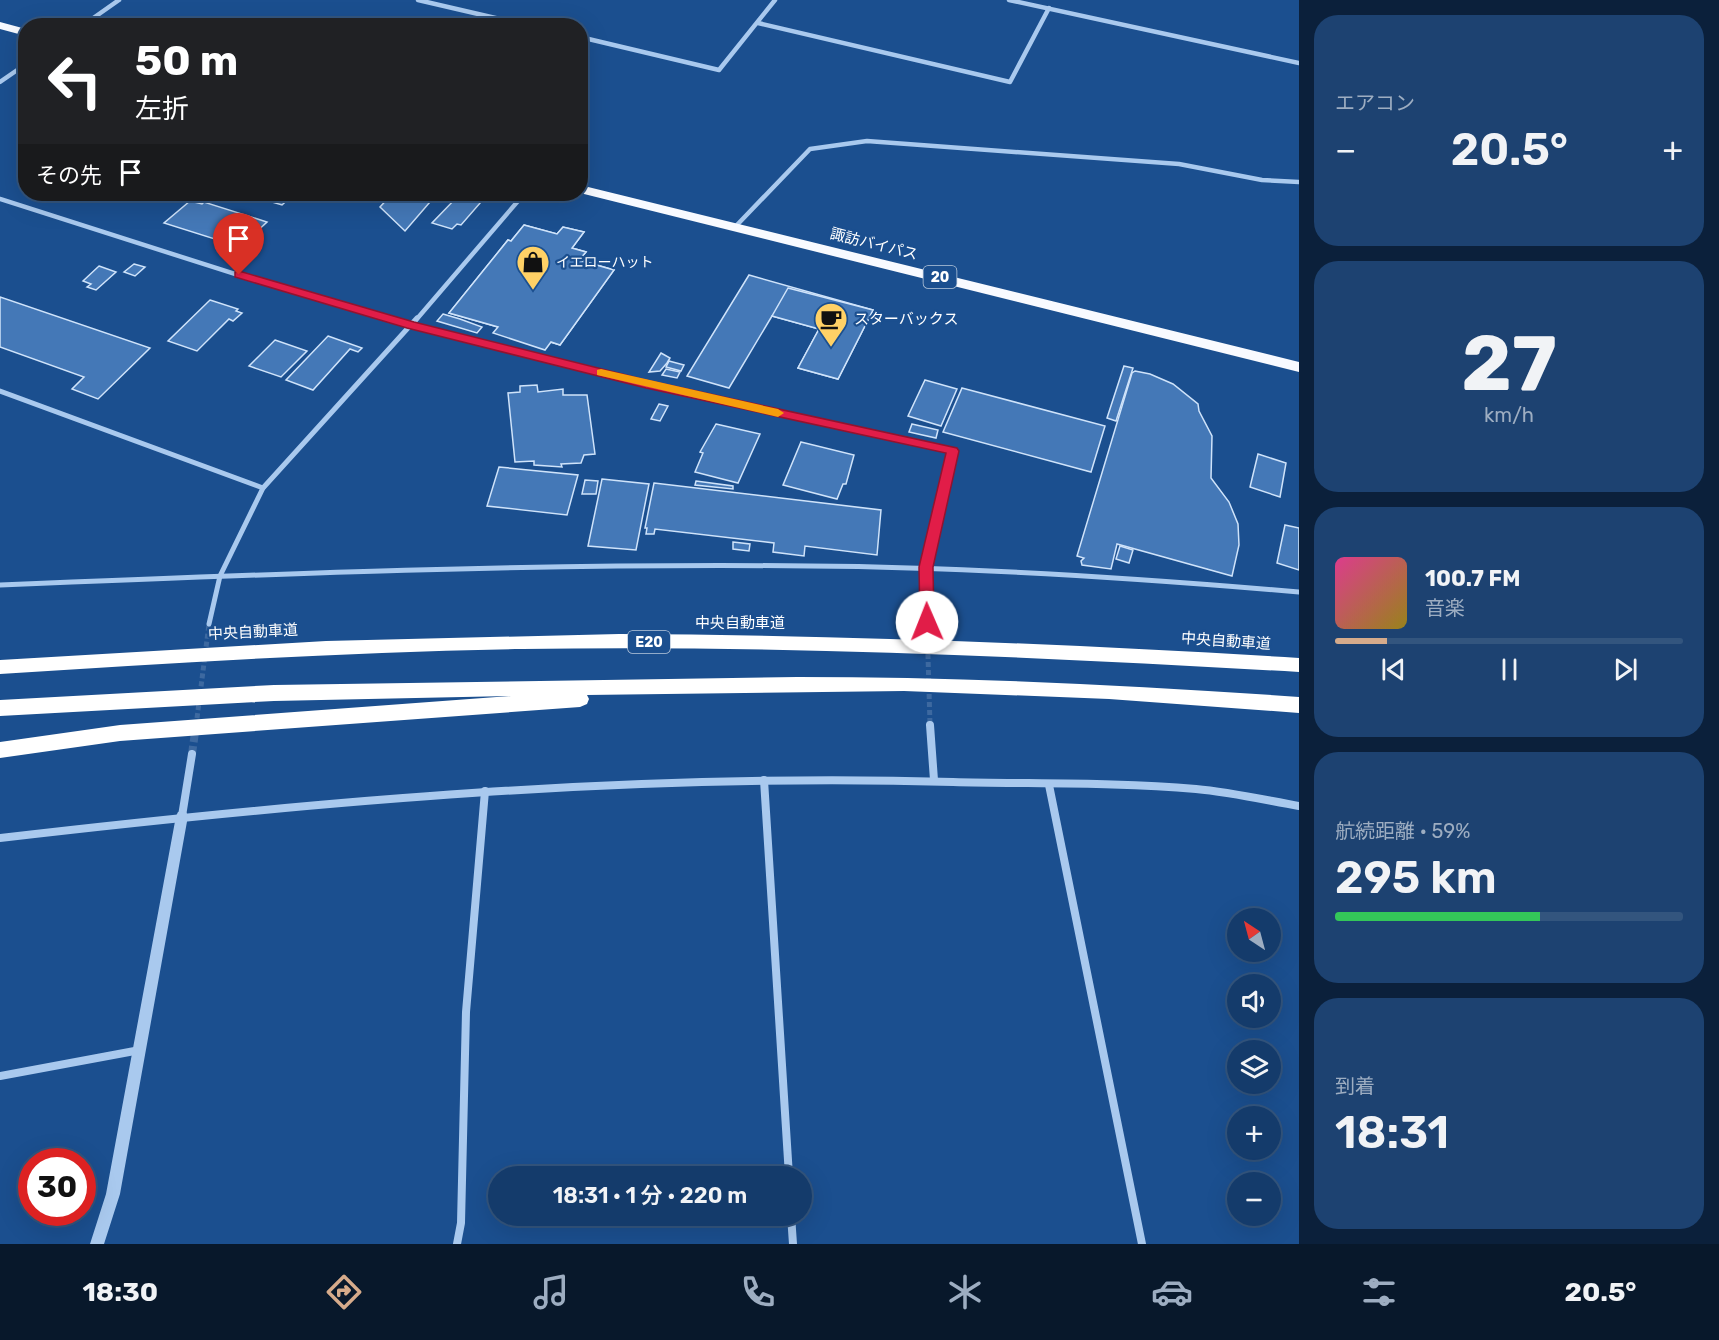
<!DOCTYPE html>
<html lang="ja">
<head>
<meta charset="utf-8">
<style>
  body { margin:0; font-family:Rubik,"Noto Sans JP",sans-serif; background:#1d4271; color:#f1f3f6; height:100vh; display:flex; flex-direction:column; font-size:22px; white-space:nowrap }
  * { box-sizing:border-box; margin:0 }
  p { font-size:20px; color:#9dadc1 }
  .icon { flex:none; width:33px; height:33px; fill:none; stroke:currentColor; stroke-width:2; stroke-linecap:round; stroke-linejoin:round }
  .map { position:relative; flex:1; overflow:hidden }
  .panel { display:flex; flex-direction:column; gap:15px; padding:15px; background:#0b203b; width:420px }
  .panel>* { flex:none }
  .top-card { position:absolute; left:18px; top:18px; width:570px; height:183px; border-radius:24px; box-shadow:0 6px 24px #0002,0 0 0 2px #33557e; background:#202124; color:#fff; overflow:hidden }
  .needle { width:39px; rotate:324deg }
  .controls { position:absolute; left:1227px; top:908px; display:grid; gap:12px }
  .controls a { display:grid; place-items:center; width:54px; height:54px; border-radius:50%; background:#143b6b; box-shadow:0 6px 24px #0002,0 0 0 2px #33557e; font-size:30px }
  .speed { position:absolute; left:18px; top:1148px; display:flex; gap:12px; font-size:30px; font-weight:700; text-align:center }
  .speed>* { display:grid; place-content:center; width:78px; height:78px; border-radius:50%; background:#143b6b; box-shadow:0 6px 24px #0002,0 0 0 2px #33557e; line-height:1 }
  .speed .limit { border:9px solid #d22; background:#fff; color:#111 }
  .pin { position:absolute; display:grid; place-items:center; width:51px; height:51px; color:#fff; margin:-62px -26px; border-radius:50% 50% 50% 0; rotate:-45deg; box-shadow:0 0 6px #0007 }
  .pin .icon { rotate:45deg }
  .me { position:absolute; width:66px; margin:-33px; rotate:359deg; stroke-linejoin:round; filter:drop-shadow(0 0 4px #0008) }
  .turn { display:flex; align-items:center; gap:21px; height:126px; padding:0 18px; font-size:27px }
  .turn .icon { width:78px; height:78px; stroke-width:2.5 }
  .turn b { display:block; font-size:42px; line-height:51px }
  .then { display:flex; align-items:center; height:57px; padding:0 18px; background:#0003; gap:12px; font-size:22px }
  .big { font-size:45px; font-weight:600; line-height:1.1 }
  .panel .widget { flex:1; display:flex; flex-direction:column; justify-content:center; gap:9px; min-width:0; padding:0 21px; border-radius:24px; background:#1d4271 }
  .panel .dial { align-items:center; gap:0 }
  .dial b { font-size:78px; line-height:1 }
  .song { display:flex; align-items:center; gap:18px }
  .cover { width:72px; height:72px; border-radius:9px; background:linear-gradient(135deg,hsl(330 70% 55%),hsl(50 70% 35%)) }
  .played { height:6px; border-radius:3px; background:linear-gradient(90deg,#d6ab8b 15%,#33557e 15%) }
  .keys { display:flex; justify-content:space-around; direction:ltr }
  .heat { display:flex; justify-content:space-between; align-items:center; font-size:33px; direction:ltr }
  .charge { height:9px; border-radius:4px; background:linear-gradient(90deg,#34c759 59%,#33557e 0) }
  .trip { position:absolute; left:488px; top:1166px; width:324px; height:60px; border-radius:30px; background:#143b6b; box-shadow:0 6px 24px #0002,0 0 0 2px #33557e; font-weight:600; line-height:60px; text-align:center }
  .dock { display:flex; height:96px; justify-content:space-around; align-items:center; background:#08182b; color:#9dadc1 }
  .dock .icon { width:42px; height:42px }
  .dock .on { color:#d6ab8b }
  .dock b { font-size:27px; color:#f1f3f6 }
  main { display:flex; flex:1; min-height:0 }
  .map>svg:first-child { display:block }
</style>
</head>
<body>
<main>
<div class="map">
<svg width="1299" height="1244" viewBox="0 0 1299 1244">
  <rect width="100%" height="100%" fill="#1b4f8f"/>
  <g fill="#4478b7" stroke="#cfe3fa" stroke-width="1.5">
    <path d="M 95,194 L 126,194 L 117,201 Z"/>
    <path d="M 245,194 L 294,194 L 282,205 Z"/>
    <path d="M 392,194 L 430,202 L 405,231 L 380,207 Z"/>
    <path d="M 458,196 L 481,202 L 461,225 L 457,224 L 452,229 L 432,223 Z"/>
    <path d="M 190,201 L 202,204 L 204,202 L 267,222 L 240,247 L 164,223 Z"/>
    <path d="M 524,225 L 557,234 L 563,227 L 584,232 L 572,248 L 586,252 L 579,260 L 614,270 L 560,345 L 449,313 L 508,240 L 511,241 Z"/>
    <path d="M 524,225 L 557,234 L 563,227 L 584,232 L 572,248 L 586,252 L 579,260 L 614,270 L 560,345 L 551,342 L 545,350 L 493,333 L 498,327 L 449,313 L 508,240 L 511,241 Z"/>
    <path d="M 134,264 L 145,267 L 135,276 L 124,272 Z"/>
    <path d="M 99,266 L 116,272 L 96,290 L 87,287 L 91,284 L 83,281 Z"/>
    <path d="M 749,275 L 873,310 L 838,379 L 798,368 L 819,329 L 772,316 L 729,388 L 687,376 Z"/>
    <path d="M 788,288 L 873,310 L 838,379 L 798,368 L 819,329 L 772,316 Z"/>
    <path d="M 0,297 L 150,348 L 98,399 L 72,389 L 84,377 L 0,347 Z"/>
    <path d="M 210,300 L 238,309 L 236,311 L 242,313 L 233,321 L 229,319 L 197,351 L 168,341 Z"/>
    <path d="M 443,314 L 460,319 L 482,327 L 477,333 L 437,321 Z"/>
    <path d="M 328,336 L 362,348 L 358,352 L 350,349 L 313,390 L 286,380 Z"/>
    <path d="M 275,340 L 307,351 L 281,377 L 249,366 Z"/>
    <path d="M 661,353 L 670,358 L 667,363 L 660,371 L 649,372 Z"/>
    <path d="M 669,361 L 684,365 L 681,371 L 666,367 Z"/>
    <path d="M 1124,366 L 1133,368 L 1116,421 L 1107,418 Z"/>
    <path d="M 666,369 L 680,372 L 677,378 L 662,375 Z"/>
    <path d="M 1135,371 L 1150,374 L 1173,384 L 1198,404 L 1199,411 L 1212,436 L 1211,478 L 1229,502 L 1238,524 L 1239,545 L 1232,576 L 1117,544 L 1111,569 L 1082,565 L 1081,561 L 1084,558 L 1077,556 L 1132,373 Z"/>
    <path d="M 925,380 L 957,389 L 941,426 L 908,416 Z"/>
    <path d="M 537,385 L 538,392 L 563,389 L 563,395 L 587,395 L 595,454 L 584,455 L 581,463 L 561,464 L 562,467 L 534,465 L 534,461 L 515,462 L 508,393 L 520,392 L 520,386 Z"/>
    <path d="M 962,388 L 1105,426 L 1091,472 L 943,432 Z"/>
    <path d="M 659,404 L 668,406 L 660,421 L 651,419 Z"/>
    <path d="M 716,424 L 760,434 L 738,483 L 695,472 L 703,453 L 700,452 Z"/>
    <path d="M 912,424 L 938,430 L 936,438 L 909,432 Z"/>
    <path d="M 801,442 L 854,455 L 846,484 L 843,484 L 837,499 L 783,485 Z"/>
    <path d="M 1258,454 L 1286,463 L 1280,497 L 1250,487 Z"/>
    <path d="M 499,467 L 578,475 L 567,515 L 487,506 Z"/>
    <path d="M 602,479 L 649,484 L 636,550 L 588,546 Z"/>
    <path d="M 585,480 L 598,481 L 596,494 L 582,494 Z"/>
    <path d="M 696,481 L 733,486 L 733,489 L 695,485 Z"/>
    <path d="M 654,483 L 881,510 L 877,555 L 805,546 L 804,556 L 773,552 L 774,543 L 655,529 L 654,534 L 646,534 L 647,528 L 645,528 Z"/>
    <path d="M 1285,525 L 1299,528 L 1299,570 L 1277,563 Z"/>
    <path d="M 733,542 L 750,544 L 749,551 L 733,549 Z"/>
    <path d="M 1120,546 L 1133,550 L 1129,563 L 1116,559 Z"/>
  </g>
  <g fill="none" stroke-linecap="round" stroke-linejoin="round">
    <g stroke="#3d69a0" stroke-width="5" stroke-dasharray="5 3" stroke-linecap="butt">
      <path d="M 927,622 L 930,724"/>
      <path d="M 196,726 L 209,624"/>
    </g>
    <path stroke="#3d69a0" stroke-width="8" stroke-dasharray="8 4" stroke-linecap="butt" d="M 192,754 L 196,725"/>
    <g stroke="#a9c9ee" stroke-width="4.5">
      <path d="M 418,0 L 530,26"/>
      <path d="M 1009,0 L 1299,63"/>
      <path d="M 758,23 L 1010,82 L 1049,8"/>
      <path d="M 82,26 L 119,0"/>
      <path d="M 580,37 L 719,70 L 775,0"/>
      <path d="M 0,82 L 26,64"/>
      <path d="M 0,199 L 257,281 L 392,320"/>
      <path d="M 736,226 L 810,149 L 867,141 L 1179,164 L 1262,180 L 1299,182"/>
      <path d="M 416,320 L 524,194"/>
    </g>
    <g stroke="#a9c9ee" stroke-width="5">
      <path d="M 387,318 L 614,375 L 953,451 L 926,567 L 927,622"/>
      <path d="M 0,391 L 263,488"/>
      <path d="M 0,585 C 270,574 540,563 810,566 C 973,567 1136,578 1299,592"/>
      <path d="M 209,624 L 220,576 L 263,488 L 417,318"/>
      <path d="M 930,724 L 930,726"/>
    </g>
    <g stroke="#a9c9ee" stroke-width="8">
      <path d="M 930,725 L 934,780"/>
      <path d="M 764,780 L 789,1176"/>
      <path d="M 1049,785 L 1142,1244"/>
      <path d="M 182,816 L 192,754"/>
      <path d="M 0,838 C 317,801 634,773 953,782 C 1034,784 1116,782 1196,789 C 1230,792 1265,800 1299,806"/>
      <path d="M 0,1076 L 140,1050"/>
      <path d="M 791,1215 L 793,1244"/>
      <path d="M 457,1244 L 461,1223 L 466,1012 L 485,791"/>
    </g>
    <path fill="#a9c9ee" fill-rule="evenodd" d="M 182,811 L 186,812 L 188,816 L 120,1194 L 104,1244 L 90,1244 L 106,1194 L 176,816 L 178,812 Z"/>
    <g fill="#f8faff" fill-rule="evenodd">
      <path d="M 0,22 L 26,29 L 26,36 L 0,29 Z"/>
      <path d="M 580,185 L 1299,362 L 1299,372 L 580,193 Z"/>
    </g>
    <g fill="#fff" fill-rule="evenodd">
      <path d="M 619,634 C 846,635 1072,644 1299,658 L 1299,672 C 1040,657 781,645 522,649 C 348,652 174,663 0,674 L 0,660 L 326,641 Z"/>
      <path d="M 797,677 C 965,677 1132,685 1299,697 L 1299,713 L 1109,699 L 904,691 L 587,695 L 589,699 L 587,704 L 580,707 L 120,741 L 0,758 L 0,742 L 120,725 L 511,696 L 274,701 L 0,716 L 0,700 L 274,685 Z"/>
    </g>
  </g>
  <path fill="#e11d48" stroke="#92132f" stroke-width="1.5" d="M 239,271 L 414,322 L 646,380 L 957,448 L 959,451 L 933,567 L 934,622 L 927,627 L 920,622 L 919,567 L 946,453 L 646,388 L 407,328 L 235,277 L 235,272 Z"/>
  <path fill="#f59e0b" d="M 601,369 L 778,409 L 784,413 L 778,417 L 597,375 L 597,370 Z"/>
  <defs>
    <g id="shop-pin" transform="scale(1.725)"><path d="M0 17L-7.5 6A9.5 9.5 0 1 1 7.5 6Z" fill="#ffd166" stroke="#1b4f8f"/><path d="M-5-2.5h2.3a2.7 3.5 0 0 1 5.4 0H5L5.5 6h-11ZM-1.5-2.5h3a1.5 2.3 0 0 0-3 0Z" fill="#111"/></g>
    <g id="cafe-pin" transform="scale(1.725)"><path d="M0 17L-7.5 6A9.5 9.5 0 1 1 7.5 6Z" fill="#ffd166" stroke="#1b4f8f"/><path d="M-5.5-4.5H6V0H3Q3 3.5 0 3.5H-2.5Q-5.5 3.5-5.5 0ZM3-3.2v2h1.7v-2ZM-6 4.5H4V6H-6Z" fill="#111"/></g>
  </defs>
  <g fill-rule="evenodd">
    <use href="#shop-pin" x="533" y="262"/>
    <use href="#cafe-pin" x="831" y="319"/>
  </g>
  <g text-anchor="middle" dominant-baseline="central" stroke-width="4.5" stroke-linejoin="round" paint-order="stroke">
    <g font-size="14" fill="#fff" stroke="#1b4f8f" text-anchor="start">
      <text x="556" y="262">イエローハット</text>
    </g>
    <g fill="#1b4f8f" stroke="#bbcadd" stroke-width="1.5">
      <rect x="923.5" y="266" width="33" height="22" rx="4.5"/>
      <rect x="628" y="631" width="42" height="22" rx="4.5"/>
    </g>
    <g font-size="14" font-weight="bold" fill="#fff">
      <text x="940" y="277">20</text>
      <text x="649" y="642">E20</text>
    </g>
    <g font-size="15" fill="#fff" stroke="#1b4f8f">
      <text transform="translate(874 244) rotate(14)">諏訪バイパス</text>
      <text x="740" y="623">中央自動車道</text>
      <text transform="translate(253 632) rotate(-3)">中央自動車道</text>
      <text transform="translate(1226 641) rotate(4)">中央自動車道</text>
    </g>
    <g font-size="15" fill="#fff" stroke="#1b4f8f" text-anchor="start">
      <text x="854" y="319">スターバックス</text>
    </g>
  </g>
</svg>
<div class="controls">
<a><svg class="needle" viewBox="-14 -14 28 28"><path d="M0-13l5 13h-10z" fill="#e53935"/><path d="M0 13l5-13h-10z" fill="#9dadc1"/></svg></a>
<a><svg class="icon" aria-label="sound" viewBox="0 0 24 24"><path d="M4 9h4l5-4v14l-5-4H4zM17 9q2 3 0 6"/></svg></a>
<a><svg class="icon" aria-label="layers" viewBox="0 0 24 24"><path d="M12 4l9 5-9 5-9-5zM3 14l9 5 9-5"/></svg></a>
<a>+</a>
<a>−</a>
</div>
<div class="speed"><div class="limit">30</div></div>
<div class="pin" style="left:239px;top:275px;background:#d93025"><svg class="icon" aria-label="arrive" viewBox="0 0 24 24"><path d="M6 21V4h12l-3 4 3 4H6"/></svg></div>
<svg class="me" style="left:927px;top:622px" viewBox="-20 -20 40 40"><circle r="19" fill="#fff"/><path d="M0-13L10 11 0 6-10 11z" fill="#e11d48"/></svg>
<div class="trip">18:31 · 1 分 · 220 m</div>
<div class="top-card">
<div class="turn"><svg class="icon" aria-label="left" viewBox="0 0 24 24"><path d="M17 20v-9H6M10 6l-5 5 5 5"/></svg><div><b>50 m</b>左折</div></div>
<div class="then">その先<svg class="icon" aria-label="arrive" viewBox="0 0 24 24"><path d="M6 21V4h12l-3 4 3 4H6"/></svg></div>
</div>
</div>
<section class="panel">
<div class="widget"><p>エアコン</p>
<div class="heat"><a>−</a><b class="big">20.5°</b><a>+</a></div>
</div>
<div class="widget dial"><b>27</b><p>km/h</p></div>
<div class="widget">
<div class="song"><i class="cover"></i><div><b>100.7 FM</b><p>音楽</p></div></div>
<div class="played"></div>
<div class="keys"><svg class="icon" aria-label="previous" viewBox="0 0 24 24"><path d="M18 5L8 12l10 7zM5 5v14"/></svg><svg class="icon" aria-label="pause" viewBox="0 0 24 24"><path d="M8 5v14M16 5v14"/></svg><svg class="icon" aria-label="next" viewBox="0 0 24 24"><path d="M6 5l10 7-10 7zM19 5v14"/></svg></div>
</div>
<div class="widget"><p>航続距離 · 59%</p><b class="big">295 km</b><div class="charge"></div></div>
<div class="widget"><p>到着</p><b class="big">18:31</b></div>
</section>
</main>
<nav class="dock">
<b>18:30</b>
<svg class="icon on" aria-label="directions" viewBox="0 0 24 24"><path d="M12 3l9 9-9 9-9-9zM9 14v-3h6M13 9l2 2-2 2"/></svg>
<svg class="icon" aria-label="music" viewBox="0 0 24 24"><path d="M9 18V5l10-2v13"/><circle cx="6" cy="18" r="3"/><circle cx="16" cy="16" r="3"/></svg>
<svg class="icon" aria-label="phone" viewBox="0 0 24 24"><path d="M5 4h4l2 5-3 2q2 4 5 5l2-3 5 2v4C11 20 4 13 5 4z"/></svg>
<svg class="icon" aria-label="climate" viewBox="0 0 24 24"><path d="M12 3v18M4 7l16 10M4 17L20 7"/></svg>
<svg class="icon" aria-label="car" viewBox="0 0 24 24"><path d="M5 17H2v-5l4-1 3-4h7l3 4 3 1v5h-3M9 17h6M6 11h13"/><circle cx="7" cy="17" r="2"/><circle cx="17" cy="17" r="2"/></svg>
<svg class="icon" aria-label="filters" viewBox="0 0 24 24"><path d="M4 7h16M4 17h16"/><circle cx="9" cy="7" r="2"/><circle cx="15" cy="17" r="2"/></svg>
<b>20.5°</b>
</nav>
</body>
</html>
